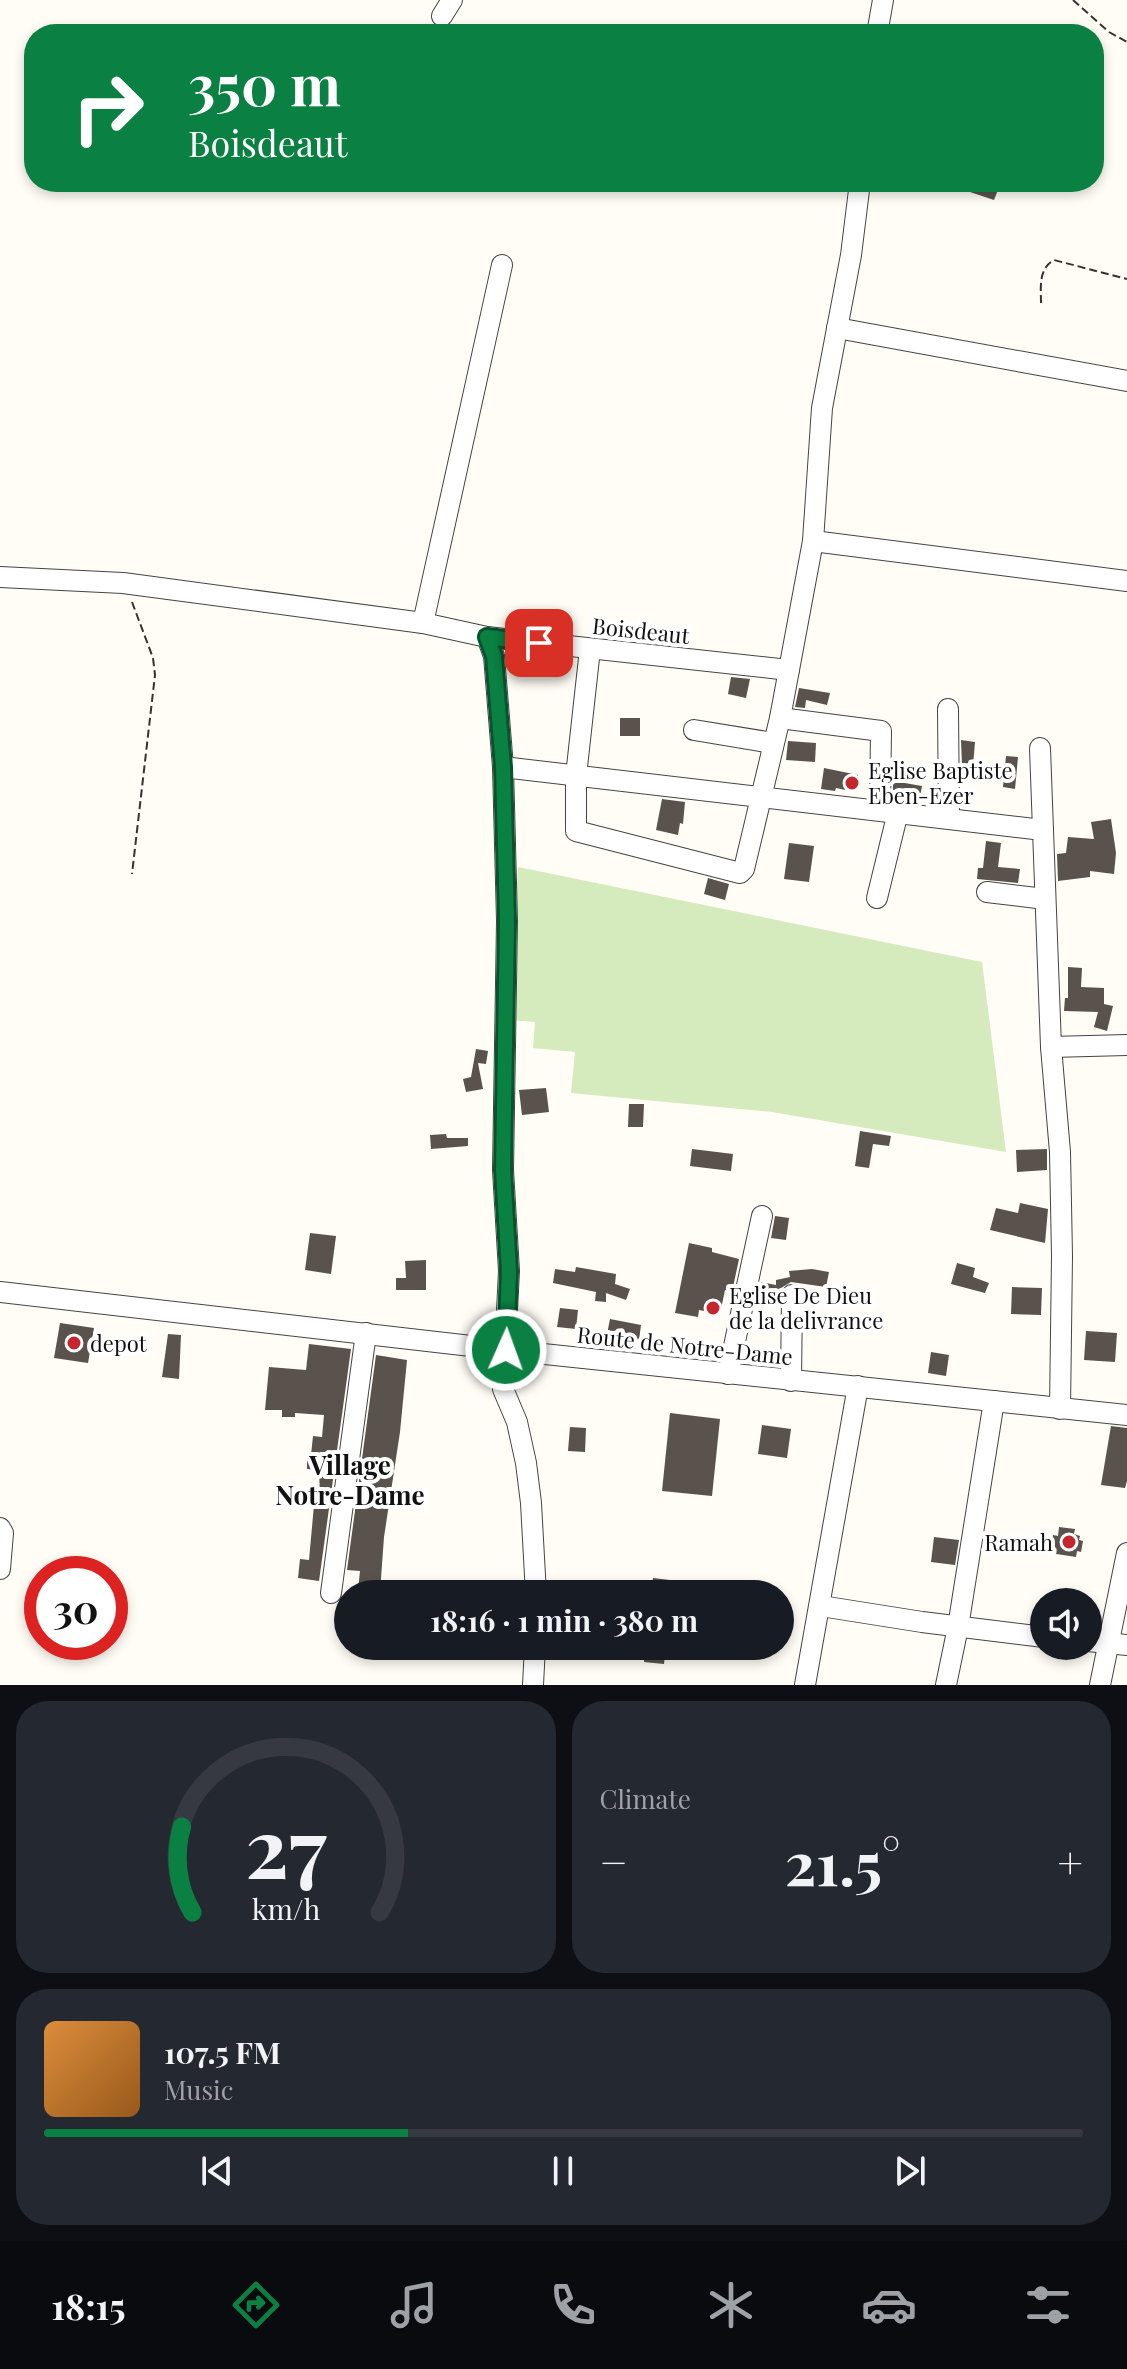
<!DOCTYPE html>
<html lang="en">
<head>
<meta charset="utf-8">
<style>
  body { margin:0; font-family:"Playfair Display",serif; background:#242831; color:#f1f3f6; height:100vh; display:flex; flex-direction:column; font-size:30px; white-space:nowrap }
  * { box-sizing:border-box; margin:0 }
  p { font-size:26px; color:#9ea1a6 }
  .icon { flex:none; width:44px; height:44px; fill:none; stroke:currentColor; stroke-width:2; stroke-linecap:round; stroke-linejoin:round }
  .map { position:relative; height:1685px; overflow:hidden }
  .details { display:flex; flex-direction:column; gap:16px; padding:16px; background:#0d0f14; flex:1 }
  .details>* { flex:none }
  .hud { position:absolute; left:24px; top:24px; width:1080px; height:168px; border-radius:32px; box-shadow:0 4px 12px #0003; background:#0b8043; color:#fff; overflow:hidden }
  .fabs { position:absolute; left:1030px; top:1588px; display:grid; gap:16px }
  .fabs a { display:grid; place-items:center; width:72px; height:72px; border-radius:50%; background:#171b24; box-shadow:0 4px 12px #0003; font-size:40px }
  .speed { position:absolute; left:24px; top:1556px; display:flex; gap:16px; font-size:40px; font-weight:700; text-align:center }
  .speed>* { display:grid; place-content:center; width:104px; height:104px; border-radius:50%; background:#171b24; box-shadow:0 4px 12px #0003; line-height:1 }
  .speed .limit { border:12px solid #d22; background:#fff; color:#111 }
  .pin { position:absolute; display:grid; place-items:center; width:68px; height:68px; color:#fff; margin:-34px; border-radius:16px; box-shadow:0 4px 12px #0006 }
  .me { position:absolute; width:88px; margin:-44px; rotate:2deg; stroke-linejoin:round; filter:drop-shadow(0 0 6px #0008) }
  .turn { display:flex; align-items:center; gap:28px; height:168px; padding:0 32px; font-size:36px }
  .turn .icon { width:104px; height:104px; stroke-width:2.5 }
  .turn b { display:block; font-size:56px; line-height:68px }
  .big { font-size:60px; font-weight:700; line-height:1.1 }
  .details .widget { flex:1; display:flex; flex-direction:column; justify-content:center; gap:12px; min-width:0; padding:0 28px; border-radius:32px; background:#242831 }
  .details .dial { align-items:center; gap:0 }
  .dial svg { height:208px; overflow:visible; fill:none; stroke:#363941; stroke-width:7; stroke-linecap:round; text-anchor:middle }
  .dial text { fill:#f1f3f6; stroke:none }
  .song { display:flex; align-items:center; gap:24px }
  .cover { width:96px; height:96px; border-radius:12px; background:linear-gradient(135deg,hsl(30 70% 55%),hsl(30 70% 35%)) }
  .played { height:8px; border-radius:4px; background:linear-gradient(90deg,#0b8043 35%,#363941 35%) }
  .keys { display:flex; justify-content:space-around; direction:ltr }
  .heat { display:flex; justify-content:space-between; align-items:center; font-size:44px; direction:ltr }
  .details .tiles { flex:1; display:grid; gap:16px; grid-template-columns:1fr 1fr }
  .widget:last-child { grid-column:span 2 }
  .trip { position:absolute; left:334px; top:1580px; width:460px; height:80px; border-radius:40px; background:#171b24; box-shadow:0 4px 12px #0003; font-weight:700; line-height:80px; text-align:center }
  .menu { display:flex; height:128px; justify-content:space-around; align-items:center; background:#090b0e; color:#9ea1a6 }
  .menu .icon { width:56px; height:56px }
  .menu .current { color:#0b8043 }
  .menu b { font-size:36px; color:#f1f3f6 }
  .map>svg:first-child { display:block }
</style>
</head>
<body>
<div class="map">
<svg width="1127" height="1685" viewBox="0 0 1127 1685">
  <rect width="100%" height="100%" fill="#fffdf5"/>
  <path fill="#d5ebbd" d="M 518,867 L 982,962 L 1006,1152 L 772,1112 L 571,1093 L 575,1052 L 533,1048 L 535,1022 L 508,1020 Z"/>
  <g fill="#5a524d">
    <path d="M 974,182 L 1001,182 L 994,200 L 970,192 Z"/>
    <path d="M 731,677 L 750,679 L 746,698 L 728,694 Z"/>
    <path d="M 799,688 L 830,693 L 827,705 L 806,700 L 805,708 L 795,707 Z"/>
    <rect x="620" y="718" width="20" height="18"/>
    <path d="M 961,740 L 975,742 L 973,766 L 962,765 Z"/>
    <path d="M 788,741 L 816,743 L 815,762 L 786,760 Z"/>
    <path d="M 1006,756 L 1018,757 L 1015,789 L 1003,787 Z"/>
    <path d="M 824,768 L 858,775 L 855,792 L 836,788 L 835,791 L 821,789 Z"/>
    <path d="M 893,781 L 922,786 L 919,802 L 908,801 L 909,795 L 893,794 Z"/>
    <path d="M 662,799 L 685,802 L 683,824 L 680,823 L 678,835 L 656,830 Z"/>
    <path d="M 1111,819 L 1116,853 L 1114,874 L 1090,871 L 1090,877 L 1058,881 L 1057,854 L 1066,853 L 1068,837 L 1094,839 L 1091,822 Z"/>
    <path d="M 986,841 L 1001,843 L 998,867 L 1020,869 L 1018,883 L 977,879 L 978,868 L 983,868 Z"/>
    <path d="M 789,843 L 814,846 L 809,882 L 784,879 Z"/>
    <path d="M 708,878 L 729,884 L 725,900 L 704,894 Z"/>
    <path d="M 1068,967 L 1082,968 L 1081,987 L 1104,988 L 1104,1004 L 1113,1006 L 1107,1031 L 1094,1027 L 1098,1012 L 1064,1011 L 1065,998 L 1068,998 Z"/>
    <path d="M 476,1049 L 488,1051 L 486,1064 L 478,1063 L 483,1089 L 466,1092 L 463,1079 L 471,1077 Z"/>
    <path d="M 546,1088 L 549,1112 L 522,1115 L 519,1090 Z"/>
    <path d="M 629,1104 L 644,1104 L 643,1127 L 628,1127 Z"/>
    <path d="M 860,1131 L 891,1136 L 889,1146 L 873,1144 L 869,1168 L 855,1166 Z"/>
    <path d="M 446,1134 L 447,1138 L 468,1138 L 468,1146 L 431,1149 L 430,1135 Z"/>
    <path d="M 692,1149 L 733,1154 L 731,1171 L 690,1166 Z"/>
    <path d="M 1047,1149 L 1047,1170 L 1017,1172 L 1016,1150 Z"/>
    <path d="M 1020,1203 L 1048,1209 L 1045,1243 L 990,1230 L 996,1208 L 1018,1213 Z"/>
    <path d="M 775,1216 L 789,1218 L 786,1240 L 771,1238 Z"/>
    <path d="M 310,1233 L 336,1236 L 331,1274 L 305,1270 Z"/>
    <path d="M 689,1243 L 712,1248 L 712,1252 L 739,1259 L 732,1292 L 725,1290 L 720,1314 L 699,1310 L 698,1317 L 675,1313 Z"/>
    <path d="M 426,1260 L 426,1290 L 396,1290 L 396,1278 L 406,1278 L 405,1261 Z"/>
    <path d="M 957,1263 L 975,1268 L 973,1277 L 989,1283 L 985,1293 L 951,1284 Z"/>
    <path d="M 576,1267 L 616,1274 L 615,1284 L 630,1289 L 626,1300 L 606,1293 L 606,1302 L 595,1301 L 596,1292 L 553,1283 L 555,1269 L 575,1272 Z"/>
    <path d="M 812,1269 L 829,1272 L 826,1287 L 791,1282 L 781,1288 L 779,1301 L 758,1297 L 761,1282 L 776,1285 L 776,1280 L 790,1277 L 789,1271 Z"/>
    <path d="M 1012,1287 L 1042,1288 L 1041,1315 L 1011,1314 Z"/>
    <path d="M 560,1308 L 578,1310 L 576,1329 L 557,1327 Z"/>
    <path d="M 610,1319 L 641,1325 L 639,1340 L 607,1334 Z"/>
    <path d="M 60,1323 L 94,1328 L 88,1363 L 54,1358 Z"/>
    <path d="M 1086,1331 L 1117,1333 L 1115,1362 L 1084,1360 Z"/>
    <path d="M 168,1334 L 181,1335 L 179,1379 L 162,1377 Z"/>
    <path d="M 309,1344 L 351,1349 L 319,1581 L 298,1578 L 300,1559 L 309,1560 L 315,1494 L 320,1495 L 319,1470 L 307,1469 L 307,1455 L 311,1455 L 313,1436 L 322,1437 L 324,1415 L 295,1413 L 295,1417 L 282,1417 L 282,1410 L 265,1410 L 269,1367 L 306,1370 Z"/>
    <path d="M 931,1352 L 949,1355 L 946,1376 L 928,1373 Z"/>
    <path d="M 376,1355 L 407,1360 L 400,1432 L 384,1537 L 380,1592 L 358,1590 L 360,1571 L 347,1570 Z"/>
    <path d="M 670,1413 L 720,1419 L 712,1496 L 662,1491 Z"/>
    <path d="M 762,1425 L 791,1429 L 787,1458 L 758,1454 Z"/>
    <path d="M 1111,1426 L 1127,1428 L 1127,1481 L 1125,1488 L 1101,1485 Z"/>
    <path d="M 570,1427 L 586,1428 L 585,1452 L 568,1451 Z"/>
    <path d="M 1059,1527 L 1075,1529 L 1074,1534 L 1080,1536 L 1079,1540 L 1083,1541 L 1081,1552 L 1077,1551 L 1076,1557 L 1050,1553 L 1053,1535 L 1058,1536 Z"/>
    <path d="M 934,1537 L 959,1540 L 955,1565 L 931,1562 Z"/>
    <path d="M 653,1578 L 704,1584 L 703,1594 L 651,1594 Z"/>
    <path d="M 645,1646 L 666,1646 L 664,1664 L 644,1662 Z"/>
  </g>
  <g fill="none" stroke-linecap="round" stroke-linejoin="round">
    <g stroke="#444" stroke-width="22">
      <g id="minor">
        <path d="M 442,16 L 452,0"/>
        <path d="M 877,34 L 883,0"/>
        <path d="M 837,328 L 1127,381"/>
        <path d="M 813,541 L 1127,581"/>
        <path d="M 0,577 L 123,583 L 423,623 L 487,637 L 789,670"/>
        <path d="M 423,623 L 502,265"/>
        <path d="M 487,637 L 494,656 L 503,767 L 507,921 L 503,1170 L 509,1271 L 503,1389 L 517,1422 L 526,1463 L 531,1503 L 536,1594"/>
        <path d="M 590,649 L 576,776 L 576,831 L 740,873 L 744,869 L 780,718 L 813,541 L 822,408 L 851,255 L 860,182"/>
        <path d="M 948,709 L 949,818"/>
        <path d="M 780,718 L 881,731 L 880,810"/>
        <path d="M 694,730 L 773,743"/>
        <path d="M 1040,748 L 1043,830"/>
        <path d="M 503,767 L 1043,830 L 1051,1047 L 1060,1152 L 1062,1256 L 1060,1409"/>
        <path d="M 987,892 L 1045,899"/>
        <path d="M 877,898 L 898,812"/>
        <path d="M 1051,1047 L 1127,1045"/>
        <path d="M 0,1292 L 506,1350 L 1127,1415"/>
        <path d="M 728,1374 L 762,1216"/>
        <path d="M 791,1381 L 792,1295"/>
        <path d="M 0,1528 L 3,1533 L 0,1569"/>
        <path d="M 331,1593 L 366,1333"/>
        <path d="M 821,1606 L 922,1622 L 1044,1637"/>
        <path d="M 1088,1641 L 1127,1645"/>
        <path d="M 533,1685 L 535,1646"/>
        <path d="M 805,1685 L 858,1386"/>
        <path d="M 946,1685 L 958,1627 L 994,1401"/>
        <path d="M 1100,1685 L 1127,1553"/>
      </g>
    </g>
    <g stroke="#333" stroke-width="2" stroke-dasharray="8 4" stroke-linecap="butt">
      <path d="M 1073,0 L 1109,32 L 1127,42"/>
      <path d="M 894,30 L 903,34"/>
      <path d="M 1094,122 L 1101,125"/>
      <path d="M 1041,303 C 1041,287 1038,269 1054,260 L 1127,279"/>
      <path d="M 132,602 L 153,658 L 155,675 L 132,874"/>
    </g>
    <use href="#minor" stroke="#fff" stroke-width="20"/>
  </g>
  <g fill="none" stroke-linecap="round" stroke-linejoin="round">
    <g stroke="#07532c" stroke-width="20">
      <path id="route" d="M 506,1350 L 509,1271 L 503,1170 L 507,921 L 503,767 L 494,656 L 487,637 L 539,643"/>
    </g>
    <use href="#route" stroke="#0b8043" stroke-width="14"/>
  </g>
  <g fill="#c4262e" stroke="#fff" stroke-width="3">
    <circle cx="852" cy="783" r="8"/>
    <circle cx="713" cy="1308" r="8"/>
    <circle cx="74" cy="1343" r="8"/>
    <circle cx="1069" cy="1542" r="8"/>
  </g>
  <g text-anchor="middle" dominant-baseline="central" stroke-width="8" stroke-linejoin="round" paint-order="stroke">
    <g font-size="22" fill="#111" stroke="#fff">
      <text transform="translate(641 630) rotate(6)">Boisdeaut</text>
      <text transform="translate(685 1345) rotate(6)">Route de Notre-Dame</text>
    </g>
    <g font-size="22" fill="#111" stroke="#fff" text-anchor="start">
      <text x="868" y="770">Eglise Baptiste<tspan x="868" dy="25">Eben-Ezer</tspan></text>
      <text x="729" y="1295">Eglise De Dieu<tspan x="729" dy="25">de la delivrance</tspan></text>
      <text x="90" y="1343">depot</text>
      <text x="1053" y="1542" text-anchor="end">Ramah</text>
    </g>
    <g font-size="26" font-weight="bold" fill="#111" stroke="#fff">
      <text x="350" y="1464">Village<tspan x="350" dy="30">Notre-Dame</tspan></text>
    </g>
  </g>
</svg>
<div class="fabs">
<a><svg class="icon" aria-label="sound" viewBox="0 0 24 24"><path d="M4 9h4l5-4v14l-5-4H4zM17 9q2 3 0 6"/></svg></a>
</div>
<div class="speed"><div class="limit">30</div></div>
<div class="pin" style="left:539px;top:643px;background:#d93025"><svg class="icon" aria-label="arrive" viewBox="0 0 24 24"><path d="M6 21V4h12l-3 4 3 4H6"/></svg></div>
<svg class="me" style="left:506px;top:1350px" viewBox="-20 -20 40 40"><circle r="17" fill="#0b8043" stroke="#fff" stroke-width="3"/><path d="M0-11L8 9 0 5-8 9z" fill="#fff"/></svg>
<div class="trip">18:16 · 1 min · 380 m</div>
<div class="hud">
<div class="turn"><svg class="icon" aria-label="right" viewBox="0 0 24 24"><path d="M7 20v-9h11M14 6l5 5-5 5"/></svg><div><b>350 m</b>Boisdeaut</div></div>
</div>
</div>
<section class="details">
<div class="tiles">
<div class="widget dial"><svg viewBox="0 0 100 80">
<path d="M14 69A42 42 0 1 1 86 69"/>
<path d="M14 69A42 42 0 0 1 10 36" stroke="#0b8043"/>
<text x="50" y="56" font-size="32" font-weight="700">27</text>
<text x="50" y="72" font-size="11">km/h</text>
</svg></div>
<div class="widget"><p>Climate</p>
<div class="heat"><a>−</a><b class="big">21.5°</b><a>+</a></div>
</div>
<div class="widget">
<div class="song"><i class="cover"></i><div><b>107.5 FM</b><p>Music</p></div></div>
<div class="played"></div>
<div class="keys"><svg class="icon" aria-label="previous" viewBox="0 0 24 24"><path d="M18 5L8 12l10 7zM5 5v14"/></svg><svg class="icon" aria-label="pause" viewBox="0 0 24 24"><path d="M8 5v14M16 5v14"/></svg><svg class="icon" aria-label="next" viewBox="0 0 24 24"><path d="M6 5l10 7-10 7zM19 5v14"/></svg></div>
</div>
</div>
</section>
<nav class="menu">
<b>18:15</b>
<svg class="icon current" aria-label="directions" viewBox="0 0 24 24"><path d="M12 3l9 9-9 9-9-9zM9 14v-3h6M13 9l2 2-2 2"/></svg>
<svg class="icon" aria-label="music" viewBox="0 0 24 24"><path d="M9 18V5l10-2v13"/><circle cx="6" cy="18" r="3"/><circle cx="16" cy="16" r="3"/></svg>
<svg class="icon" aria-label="phone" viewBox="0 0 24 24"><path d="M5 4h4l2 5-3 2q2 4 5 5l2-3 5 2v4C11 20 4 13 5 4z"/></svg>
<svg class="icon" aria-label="climate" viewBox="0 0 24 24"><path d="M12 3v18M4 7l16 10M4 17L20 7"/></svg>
<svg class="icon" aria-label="car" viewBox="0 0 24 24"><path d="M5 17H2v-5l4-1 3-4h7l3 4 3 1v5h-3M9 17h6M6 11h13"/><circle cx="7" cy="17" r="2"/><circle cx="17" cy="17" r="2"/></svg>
<svg class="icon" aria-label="filters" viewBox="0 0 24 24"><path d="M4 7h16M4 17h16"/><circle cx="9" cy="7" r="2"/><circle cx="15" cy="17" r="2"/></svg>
</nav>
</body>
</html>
